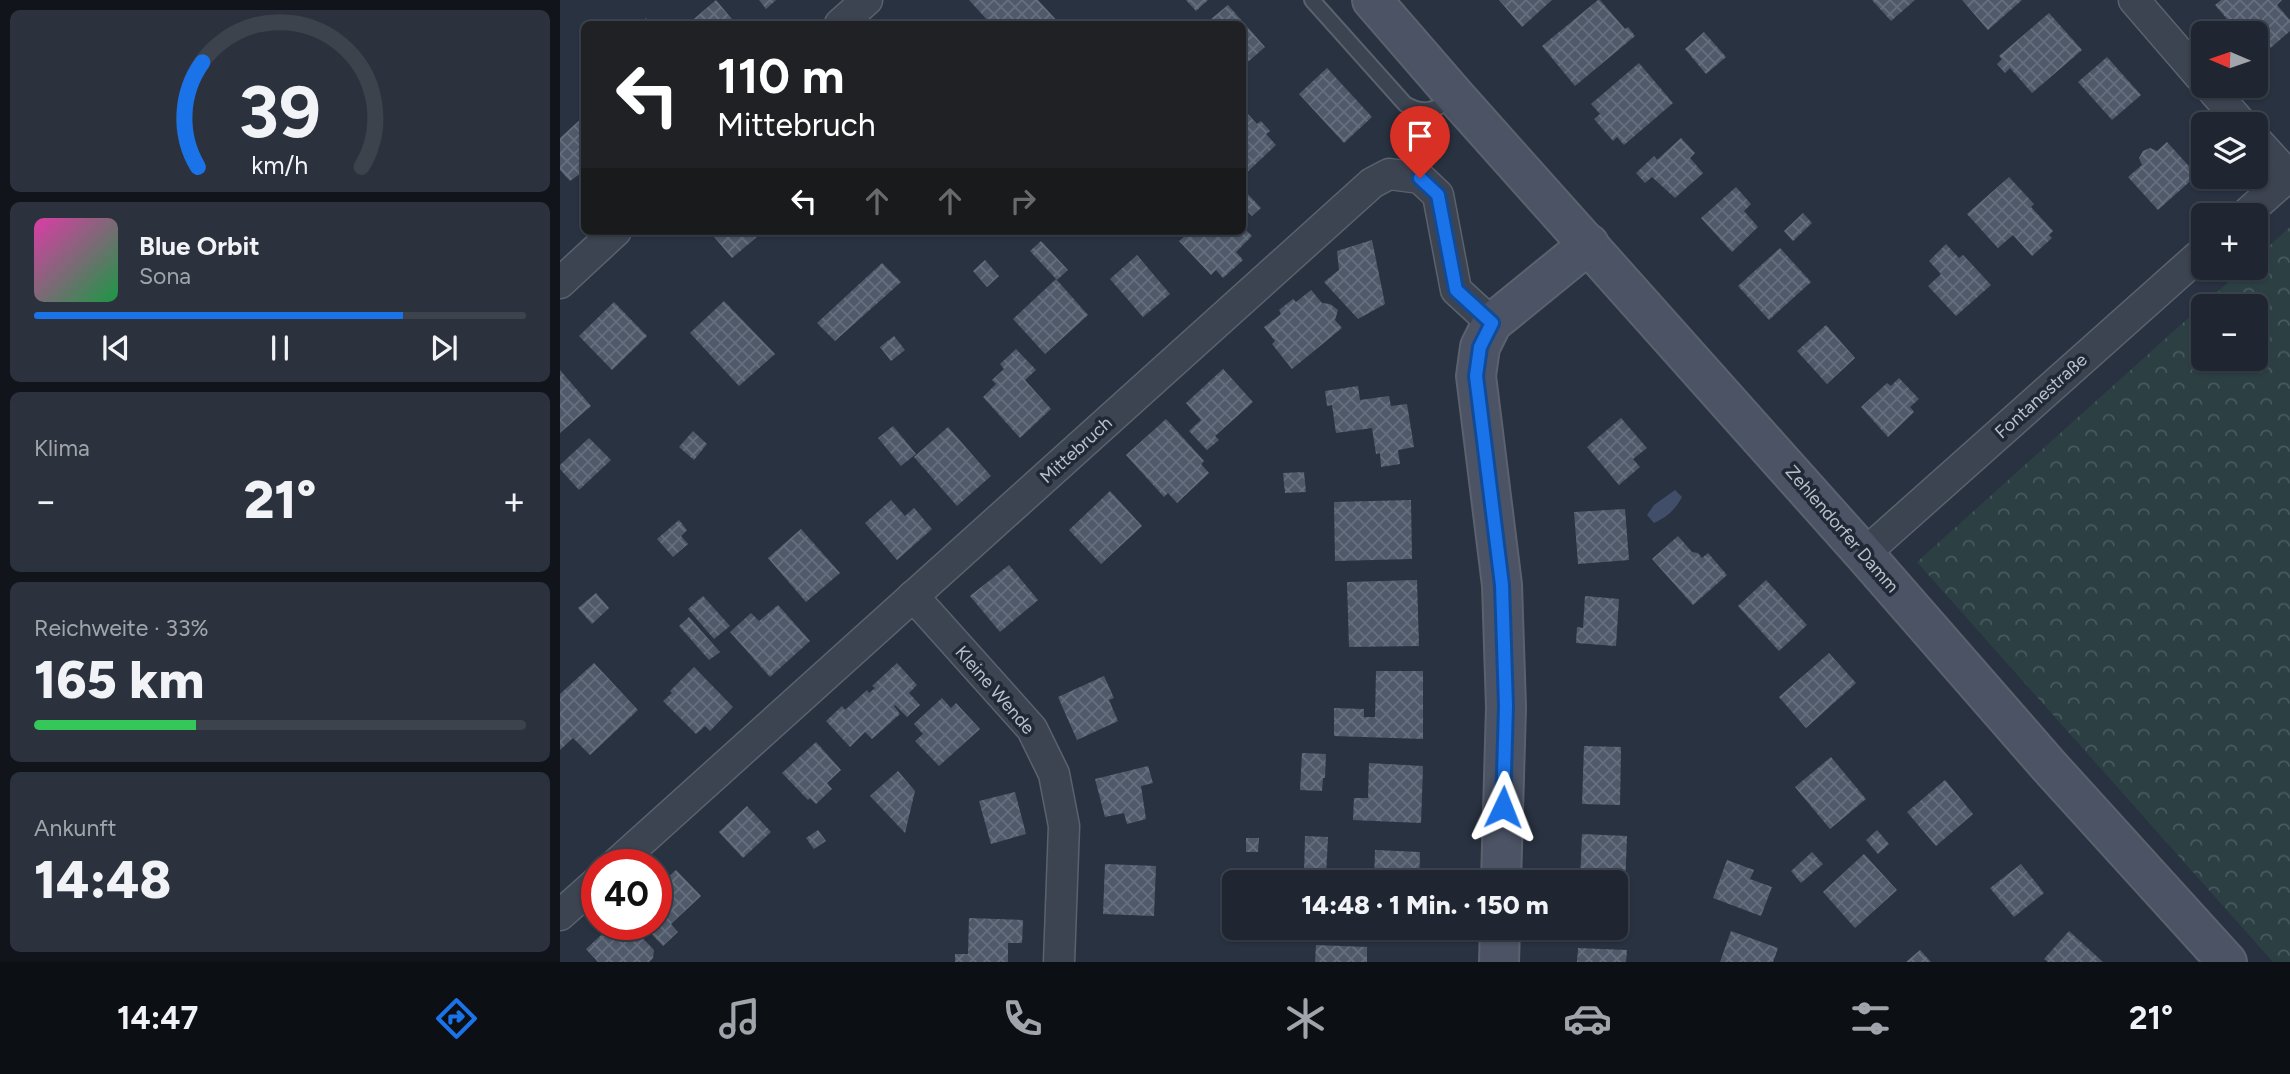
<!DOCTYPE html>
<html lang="de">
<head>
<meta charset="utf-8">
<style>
  body { margin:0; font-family:Figtree,sans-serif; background:#2c323d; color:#f1f3f6; height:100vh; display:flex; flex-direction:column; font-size:26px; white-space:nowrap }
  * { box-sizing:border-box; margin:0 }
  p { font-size:23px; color:#a1a5ab }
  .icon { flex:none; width:38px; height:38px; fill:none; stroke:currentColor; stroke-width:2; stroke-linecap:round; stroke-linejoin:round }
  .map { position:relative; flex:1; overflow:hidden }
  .panel { display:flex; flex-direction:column; gap:10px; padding:10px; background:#11151b; width:560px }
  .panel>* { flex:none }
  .top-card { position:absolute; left:21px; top:21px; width:665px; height:214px; border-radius:10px; box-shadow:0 2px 5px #0004,0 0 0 2px #3c434d; background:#202124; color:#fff; overflow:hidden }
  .needle { width:46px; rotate:272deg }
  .controls { position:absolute; left:1631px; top:21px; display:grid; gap:14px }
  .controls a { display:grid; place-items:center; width:77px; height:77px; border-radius:10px; background:#1f2631; box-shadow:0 2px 5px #0004,0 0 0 2px #3c434d; font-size:35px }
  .speed { position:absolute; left:21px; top:849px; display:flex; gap:14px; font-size:35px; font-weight:700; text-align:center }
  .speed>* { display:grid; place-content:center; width:91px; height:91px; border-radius:50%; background:#1f2631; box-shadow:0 2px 5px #0004,0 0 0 2px #3c434d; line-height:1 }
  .speed .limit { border:10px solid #d22; background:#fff; color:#111 }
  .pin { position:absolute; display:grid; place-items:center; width:60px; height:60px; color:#fff; margin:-72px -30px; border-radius:50% 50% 50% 0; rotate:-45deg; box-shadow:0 0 7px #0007 }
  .pin .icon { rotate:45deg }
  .me { position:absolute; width:77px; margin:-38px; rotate:2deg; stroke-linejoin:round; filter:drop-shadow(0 0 5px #0008) }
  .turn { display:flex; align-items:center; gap:24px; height:147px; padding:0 21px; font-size:32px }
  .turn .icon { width:91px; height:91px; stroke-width:2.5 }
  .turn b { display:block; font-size:49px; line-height:60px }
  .lanes { display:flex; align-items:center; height:66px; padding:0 21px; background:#0003; justify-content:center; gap:35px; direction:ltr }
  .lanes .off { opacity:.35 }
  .big { font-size:52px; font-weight:800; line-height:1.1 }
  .panel .tile { flex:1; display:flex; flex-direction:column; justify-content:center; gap:10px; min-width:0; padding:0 24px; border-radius:10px; background:#2c323d }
  .panel .dial { align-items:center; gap:0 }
  .dial svg { height:182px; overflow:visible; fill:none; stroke:#3c434d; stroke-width:7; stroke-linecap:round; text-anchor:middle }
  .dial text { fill:#f1f3f6; stroke:none }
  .song { display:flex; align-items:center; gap:21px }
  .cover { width:84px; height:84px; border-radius:10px; background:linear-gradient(135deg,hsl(320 70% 55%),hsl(140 70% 35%)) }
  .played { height:7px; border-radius:4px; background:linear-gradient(90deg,#1a73e8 75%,#3c434d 75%) }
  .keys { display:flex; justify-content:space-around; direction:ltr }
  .heat { display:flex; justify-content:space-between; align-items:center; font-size:38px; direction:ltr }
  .charge { height:10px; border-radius:5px; background:linear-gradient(90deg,#34c759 33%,#3c434d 0) }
  .trip { position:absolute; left:662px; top:870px; width:406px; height:70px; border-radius:10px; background:#1f2631; box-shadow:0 2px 5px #0004,0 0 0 2px #3c434d; font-weight:800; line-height:70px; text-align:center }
  .tab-bar { display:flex; height:112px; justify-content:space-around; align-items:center; background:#0c0f14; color:#a1a5ab }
  .tab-bar .icon { width:49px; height:49px }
  .tab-bar .current { color:#1a73e8 }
  .tab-bar b { font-size:32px; color:#f1f3f6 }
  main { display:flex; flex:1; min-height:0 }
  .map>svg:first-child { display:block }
</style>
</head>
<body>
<main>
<section class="panel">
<div class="tile dial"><svg viewBox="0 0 100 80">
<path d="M14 69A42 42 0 1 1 86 69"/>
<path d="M14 69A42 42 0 0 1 16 23" stroke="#1a73e8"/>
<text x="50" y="56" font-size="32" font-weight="700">39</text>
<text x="50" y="72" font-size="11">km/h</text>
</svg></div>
<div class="tile">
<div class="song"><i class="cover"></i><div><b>Blue Orbit</b><p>Sona</p></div></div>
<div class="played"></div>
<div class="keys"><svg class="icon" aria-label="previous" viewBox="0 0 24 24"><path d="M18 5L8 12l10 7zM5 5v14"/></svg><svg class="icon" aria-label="pause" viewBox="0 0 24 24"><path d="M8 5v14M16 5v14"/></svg><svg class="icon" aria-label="next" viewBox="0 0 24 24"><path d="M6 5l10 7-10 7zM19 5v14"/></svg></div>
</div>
<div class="tile"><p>Klima</p>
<div class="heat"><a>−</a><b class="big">21°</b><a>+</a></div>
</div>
<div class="tile"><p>Reichweite · 33%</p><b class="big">165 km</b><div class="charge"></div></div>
<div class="tile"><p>Ankunft</p><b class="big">14:48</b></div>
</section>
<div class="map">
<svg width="1730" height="962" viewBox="0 0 1730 962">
  <defs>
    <pattern id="forest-crowns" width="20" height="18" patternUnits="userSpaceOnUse" patternTransform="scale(1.75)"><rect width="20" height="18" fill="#2c4043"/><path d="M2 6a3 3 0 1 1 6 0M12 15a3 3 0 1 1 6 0" fill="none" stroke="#485a5d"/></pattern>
    <pattern id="building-cross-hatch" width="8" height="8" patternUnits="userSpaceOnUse" patternTransform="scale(1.75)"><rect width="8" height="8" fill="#4f596a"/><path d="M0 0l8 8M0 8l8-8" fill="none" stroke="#666f7e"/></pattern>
  </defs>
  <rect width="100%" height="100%" fill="#293241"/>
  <path fill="url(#forest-crowns)" fill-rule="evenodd" d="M 1730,227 L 1730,962 L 1713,962 L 1357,562 L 1684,268 L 1696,268 L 1696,258 ZM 1643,306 L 1696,306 L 1696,359 L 1643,359 Z"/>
  <path fill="#404e69" d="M 1115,490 L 1122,497 C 1115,510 1107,517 1094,523 L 1087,515 L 1094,505 Z"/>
  <g fill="url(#building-cross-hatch)">
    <path d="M 156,0 L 176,24 L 128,24 Z"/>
    <path d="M 199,0 L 216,0 L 206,9 Z"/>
    <path d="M 409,0 L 478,0 L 500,24 L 431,24 Z"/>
    <path d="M 626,0 L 648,0 L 636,11 Z"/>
    <path d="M 939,0 L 992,0 L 962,27 Z"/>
    <path d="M 1038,0 L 1040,0 L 1065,29 L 1068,27 L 1075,36 L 1015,86 L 982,46 Z"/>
    <path d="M 1312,0 L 1355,0 L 1331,21 Z"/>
    <path d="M 1402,0 L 1462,0 L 1428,30 Z"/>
    <path d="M 1661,0 L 1722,0 L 1717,5 L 1730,20 L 1730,31 L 1700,57 L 1696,52 L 1696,33 L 1679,33 L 1655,5 Z"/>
    <path d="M 668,5 L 705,47 L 682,67 L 682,24 L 645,24 Z"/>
    <path d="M 1489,13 L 1522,50 L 1472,93 L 1450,68 L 1445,73 L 1437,64 L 1442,59 L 1439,56 Z"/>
    <path d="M 86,18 L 92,24 L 78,24 Z"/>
    <path d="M 1144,32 L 1166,57 L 1146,74 L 1125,49 Z"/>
    <path d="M 1547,57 L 1581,95 L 1552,120 L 1518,82 Z"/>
    <path d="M 1079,63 L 1113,103 L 1064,145 L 1057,137 L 1053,141 L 1034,119 L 1040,114 L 1031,104 Z"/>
    <path d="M 767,68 L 812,117 L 784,143 L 739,94 Z"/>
    <path d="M 688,114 L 697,124 L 701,121 L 710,131 L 706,134 L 716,145 L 682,177 L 682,118 Z"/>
    <path d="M 24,116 L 24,171 L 10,181 L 0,170 L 0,138 Z"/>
    <path d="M 1121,138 L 1135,153 L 1130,158 L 1143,173 L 1115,198 L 1092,177 L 1085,183 L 1076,173 L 1094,156 L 1097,160 Z"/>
    <path d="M 1607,142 L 1637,175 L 1598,210 L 1568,177 L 1582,165 L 1579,158 L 1583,151 L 1590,148 L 1597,151 Z"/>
    <path d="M 1449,177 L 1474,204 L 1471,207 L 1493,231 L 1489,235 L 1492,238 L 1472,256 L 1453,235 L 1438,248 L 1407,214 Z"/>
    <path d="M 1176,187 L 1191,204 L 1184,211 L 1198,227 L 1172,252 L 1141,218 Z"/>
    <path d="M 682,188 L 701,208 L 692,216 L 682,206 Z"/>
    <path d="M 1243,213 L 1252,223 L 1233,241 L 1224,231 Z"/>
    <path d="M 682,226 L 692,236 L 676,252 L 683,260 L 663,278 L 656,270 L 651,275 L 619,241 L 631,231 L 634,235 L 638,231 L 682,231 Z"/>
    <path d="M 149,231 L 204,231 L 172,258 Z"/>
    <path d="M 812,240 L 825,304 L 798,319 L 764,282 L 779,270 L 777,251 Z"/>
    <path d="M 481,241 L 508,270 L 497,280 L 470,251 Z"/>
    <path d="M 1386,244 L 1399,258 L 1403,255 L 1431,285 L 1396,316 L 1368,286 L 1381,274 L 1369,261 Z"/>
    <path d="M 1220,248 L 1251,282 L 1209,320 L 1178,286 Z"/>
    <path d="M 577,255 L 610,294 L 583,317 L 550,279 Z"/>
    <path d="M 425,260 L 439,276 L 427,287 L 413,271 Z"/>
    <path d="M 322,263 L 341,282 L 275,341 L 257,323 Z"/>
    <path d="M 496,279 L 528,315 L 485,354 L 453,319 Z"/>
    <path d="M 751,290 L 762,303 L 770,304 L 778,310 L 775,320 L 782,328 L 732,369 L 712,344 L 715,341 L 704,327 L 721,314 L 719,310 L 733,299 L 736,302 Z"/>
    <path d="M 164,301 L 215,354 L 179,386 L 130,333 Z"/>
    <path d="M 54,302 L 87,336 L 52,370 L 19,336 Z"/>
    <path d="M 1266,325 L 1295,358 L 1267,384 L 1237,351 Z"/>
    <path d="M 334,336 L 345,350 L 331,361 L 320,347 Z"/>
    <path d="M 456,349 L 476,370 L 465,380 L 491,409 L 460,438 L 423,397 L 436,384 L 432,380 L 444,369 L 440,364 Z"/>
    <path d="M 663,369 L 693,402 L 655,436 L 659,440 L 647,450 L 629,431 L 641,420 L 626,403 Z"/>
    <path d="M 0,370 L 31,406 L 0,433 Z"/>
    <path d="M 1339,378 L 1359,399 L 1350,407 L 1354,412 L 1328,437 L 1301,407 L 1327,383 L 1331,386 Z"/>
    <path d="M 798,386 L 800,400 L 829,396 L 831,406 L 847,404 L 854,447 L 838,450 L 840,464 L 821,467 L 820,453 L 816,454 L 812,428 L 776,433 L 772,405 L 767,406 L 765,391 Z"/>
    <path d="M 1061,418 L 1087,448 L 1073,459 L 1080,467 L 1059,485 L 1027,447 Z"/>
    <path d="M 606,419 L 644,461 L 641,464 L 649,473 L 617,503 L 608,493 L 604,497 L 566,455 Z"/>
    <path d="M 333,426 L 356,454 L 341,466 L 318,438 Z"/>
    <path d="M 388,427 L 431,476 L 397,506 L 354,457 Z"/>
    <path d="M 133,431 L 147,444 L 134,460 L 119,447 Z"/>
    <path d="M 29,438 L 51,460 L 19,490 L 0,469 L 0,465 Z"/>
    <path d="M 744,472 L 746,492 L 725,493 L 723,473 Z"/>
    <path d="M 550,491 L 582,526 L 541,564 L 509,530 Z"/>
    <path d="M 331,500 L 345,516 L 354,508 L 372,529 L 337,560 L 305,523 Z"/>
    <path d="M 851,500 L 852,559 L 775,561 L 774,502 Z"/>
    <path d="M 1065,509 L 1069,560 L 1018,564 L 1014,512 Z"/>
    <path d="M 119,520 L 127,530 L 121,536 L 128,544 L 113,557 L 97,539 Z"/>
    <path d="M 241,529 L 280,573 L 246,602 L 208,558 Z"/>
    <path d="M 1118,536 L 1132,552 L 1138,553 L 1142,558 L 1148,553 L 1167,575 L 1133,605 L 1092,559 Z"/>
    <path d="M 449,565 L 478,600 L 440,632 L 410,596 Z"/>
    <path d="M 857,580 L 859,646 L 789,647 L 787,582 Z"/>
    <path d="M 1206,580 L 1247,625 L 1219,651 L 1178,606 Z"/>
    <path d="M 36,593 L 49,608 L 32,624 L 18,608 Z"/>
    <path d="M 143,596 L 170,626 L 154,639 L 128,609 Z"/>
    <path d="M 1025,596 L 1059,599 L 1056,646 L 1016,643 L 1017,627 L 1023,628 Z"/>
    <path d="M 218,605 L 250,641 L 210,677 L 170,632 L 191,613 L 199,621 Z"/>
    <path d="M 129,617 L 160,652 L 149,660 L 119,626 Z"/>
    <path d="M 1269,653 L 1296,683 L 1246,728 L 1219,697 Z"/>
    <path d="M 34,663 L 78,710 L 30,755 L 13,738 L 0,750 L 0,694 Z"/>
    <path d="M 337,663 L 357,685 L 349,693 L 360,705 L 347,717 L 335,705 L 334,706 L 340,714 L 312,739 L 305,732 L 290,747 L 266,721 L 282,706 L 285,710 L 307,690 L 309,693 L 315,688 L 312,686 Z"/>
    <path d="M 134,667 L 173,707 L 150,731 L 145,726 L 136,734 L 103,701 L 112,693 L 110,691 Z"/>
    <path d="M 816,671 L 863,671 L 863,739 L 774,736 L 774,708 L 804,709 L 804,717 L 815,717 Z"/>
    <path d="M 544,676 L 554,698 L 549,700 L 558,721 L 517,740 L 498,697 Z"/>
    <path d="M 382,698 L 391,708 L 396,703 L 420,729 L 379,766 L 355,741 L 363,734 L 354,724 Z"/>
    <path d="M 256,742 L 281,770 L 267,783 L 272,789 L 256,804 L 250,798 L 248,800 L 222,773 Z"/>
    <path d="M 1024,746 L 1061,747 L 1060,805 L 1022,804 Z"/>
    <path d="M 742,753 L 766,754 L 765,778 L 763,778 L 762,791 L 740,790 Z"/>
    <path d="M 1271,757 L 1306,799 L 1270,829 L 1235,787 Z"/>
    <path d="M 809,763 L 863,766 L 861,823 L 793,820 L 794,798 L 808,798 Z"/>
    <path d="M 588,766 L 593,783 L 581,786 L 586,819 L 567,824 L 564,813 L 545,817 L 535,779 Z"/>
    <path d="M 338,771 L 355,791 L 345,833 L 310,796 Z"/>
    <path d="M 1385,780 L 1413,814 L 1376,846 L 1347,812 Z"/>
    <path d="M 455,792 L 466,834 L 431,844 L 419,801 Z"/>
    <path d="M 187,806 L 211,832 L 183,858 L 159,832 Z"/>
    <path d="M 258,830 L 266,841 L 254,849 L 246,838 Z"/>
    <path d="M 1317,830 L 1329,844 L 1318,854 L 1306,840 Z"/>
    <path d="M 1022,834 L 1067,836 L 1065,886 L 1055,886 L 1055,882 L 1020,882 Z"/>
    <path d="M 745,836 L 768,837 L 766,875 L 744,874 Z"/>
    <path d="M 686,838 L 699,838 L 698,852 L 686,852 Z"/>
    <path d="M 815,850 L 860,852 L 859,882 L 814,882 Z"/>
    <path d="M 1252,852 L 1263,864 L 1241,883 L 1231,871 Z"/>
    <path d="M 1304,854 L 1337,890 L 1295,928 L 1263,892 Z"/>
    <path d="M 1167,860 L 1194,870 L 1190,879 L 1212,887 L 1201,916 L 1153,898 Z"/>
    <path d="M 545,864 L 596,866 L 594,916 L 543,914 Z"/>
    <path d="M 1461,864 L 1484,893 L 1454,917 L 1430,888 Z"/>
    <path d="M 116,870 L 141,896 L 111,924 L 118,932 L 103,946 L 82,924 L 96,924 L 96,888 Z"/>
    <path d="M 409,918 L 463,920 L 462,943 L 448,943 L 448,962 L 395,962 L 395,954 L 408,954 Z"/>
    <path d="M 53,924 L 69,924 L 94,950 L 93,958 L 89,962 L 38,962 L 26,949 Z"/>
    <path d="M 1171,931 L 1218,948 L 1213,962 L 1160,962 Z"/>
    <path d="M 1509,931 L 1543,962 L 1488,962 L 1484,959 Z"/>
    <path d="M 756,945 L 807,947 L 807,962 L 755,962 Z"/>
    <path d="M 1018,948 L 1067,950 L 1066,962 L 1017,962 Z"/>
    <path d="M 1360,950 L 1371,962 L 1346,962 Z"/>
  </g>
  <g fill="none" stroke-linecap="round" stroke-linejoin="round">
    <g stroke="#5b626e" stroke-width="18">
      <path id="lane" d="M 752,0 L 845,104 C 865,116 876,109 895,98"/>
    </g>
    <g stroke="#5b626e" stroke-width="33">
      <g id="street">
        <path d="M 1574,0 L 1643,80"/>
        <path d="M 280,24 L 307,0"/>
        <path d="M 1649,86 L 1682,124"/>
        <path d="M 1696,140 L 1729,176"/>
        <path d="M 1685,215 L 1730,175"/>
        <path d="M 0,283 L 56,231"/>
        <path d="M 1304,554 L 1643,252"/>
        <path d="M 353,596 L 472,729 L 494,774 L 504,826 L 499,962"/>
        <path d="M 56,864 L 812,183 L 829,174 L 860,178 L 878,195 L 896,290 L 932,323"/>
        <path d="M 0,915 L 37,882"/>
      </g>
    </g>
    <g stroke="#5b626e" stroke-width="42">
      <g id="secondary">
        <path d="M 812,0 L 896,97 L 1304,554 L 1489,766 L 1667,962"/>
        <path d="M 941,882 L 946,707 L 942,585 L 916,376 L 920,347 L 932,323 L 1029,244"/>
        <path d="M 939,962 L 940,928"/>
      </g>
    </g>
    <use href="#lane" stroke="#3d4451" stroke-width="14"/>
    <use href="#street" stroke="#3d4451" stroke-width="30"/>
    <use href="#secondary" stroke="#4b5364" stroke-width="38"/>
  </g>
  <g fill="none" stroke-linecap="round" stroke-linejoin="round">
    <g stroke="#114b97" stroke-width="18">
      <path id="route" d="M 860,178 L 878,195 L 896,290 L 932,323 L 920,347 L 916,376 L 942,585 L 946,706 L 943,807"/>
    </g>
    <use href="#route" stroke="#1a73e8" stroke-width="12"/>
  </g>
  <g text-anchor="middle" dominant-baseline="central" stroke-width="7" stroke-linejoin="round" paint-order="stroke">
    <g font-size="18" fill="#bac0cb" stroke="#212937">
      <text transform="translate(1481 396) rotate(-42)">Fontanestraße</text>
      <text transform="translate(516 450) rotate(-42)">Mittebruch</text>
      <text transform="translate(1282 529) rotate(49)">Zehlendorfer Damm</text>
      <text transform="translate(435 690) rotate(49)">Kleine Wende</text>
    </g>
  </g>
</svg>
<div class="controls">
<a><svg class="needle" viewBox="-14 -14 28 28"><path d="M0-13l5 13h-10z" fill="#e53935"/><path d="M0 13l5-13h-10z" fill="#a1a5ab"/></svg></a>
<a><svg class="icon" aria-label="layers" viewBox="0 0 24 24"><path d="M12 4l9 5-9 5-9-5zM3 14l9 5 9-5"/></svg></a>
<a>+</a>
<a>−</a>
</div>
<div class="speed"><div class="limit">40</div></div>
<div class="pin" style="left:860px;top:178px;background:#d93025"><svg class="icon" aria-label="arrive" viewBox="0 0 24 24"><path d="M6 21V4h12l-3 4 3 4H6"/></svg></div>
<svg class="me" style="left:943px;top:807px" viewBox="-20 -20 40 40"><path d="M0-17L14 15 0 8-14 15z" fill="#1a73e8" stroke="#fff" stroke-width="4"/></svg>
<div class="trip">14:48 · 1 Min. · 150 m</div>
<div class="top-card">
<div class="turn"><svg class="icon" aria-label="left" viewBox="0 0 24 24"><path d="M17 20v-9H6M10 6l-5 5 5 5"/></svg><div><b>110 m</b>Mittebruch</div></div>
<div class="lanes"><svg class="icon" aria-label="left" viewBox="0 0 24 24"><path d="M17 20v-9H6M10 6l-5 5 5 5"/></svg><svg class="icon off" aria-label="ahead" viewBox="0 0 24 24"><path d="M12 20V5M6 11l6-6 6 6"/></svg><svg class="icon off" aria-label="ahead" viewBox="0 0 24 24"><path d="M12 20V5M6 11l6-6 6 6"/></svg><svg class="icon off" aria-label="right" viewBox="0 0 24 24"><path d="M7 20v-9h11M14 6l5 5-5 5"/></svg></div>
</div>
</div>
</main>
<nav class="tab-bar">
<b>14:47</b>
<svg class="icon current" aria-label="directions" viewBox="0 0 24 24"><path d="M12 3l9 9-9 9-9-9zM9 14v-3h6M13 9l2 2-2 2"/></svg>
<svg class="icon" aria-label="music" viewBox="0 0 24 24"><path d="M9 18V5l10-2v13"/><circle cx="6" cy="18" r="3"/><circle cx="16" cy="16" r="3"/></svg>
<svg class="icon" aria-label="phone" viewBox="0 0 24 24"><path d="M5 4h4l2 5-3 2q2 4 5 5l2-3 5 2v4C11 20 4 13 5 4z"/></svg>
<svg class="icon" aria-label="climate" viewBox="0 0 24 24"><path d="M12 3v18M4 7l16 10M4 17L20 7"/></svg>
<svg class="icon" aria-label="car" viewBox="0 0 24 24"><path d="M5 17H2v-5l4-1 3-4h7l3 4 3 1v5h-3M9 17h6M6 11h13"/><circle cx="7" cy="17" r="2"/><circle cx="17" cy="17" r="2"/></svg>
<svg class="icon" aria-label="filters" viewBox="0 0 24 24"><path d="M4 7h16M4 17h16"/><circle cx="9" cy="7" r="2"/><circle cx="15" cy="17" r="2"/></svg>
<b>21°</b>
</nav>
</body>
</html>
